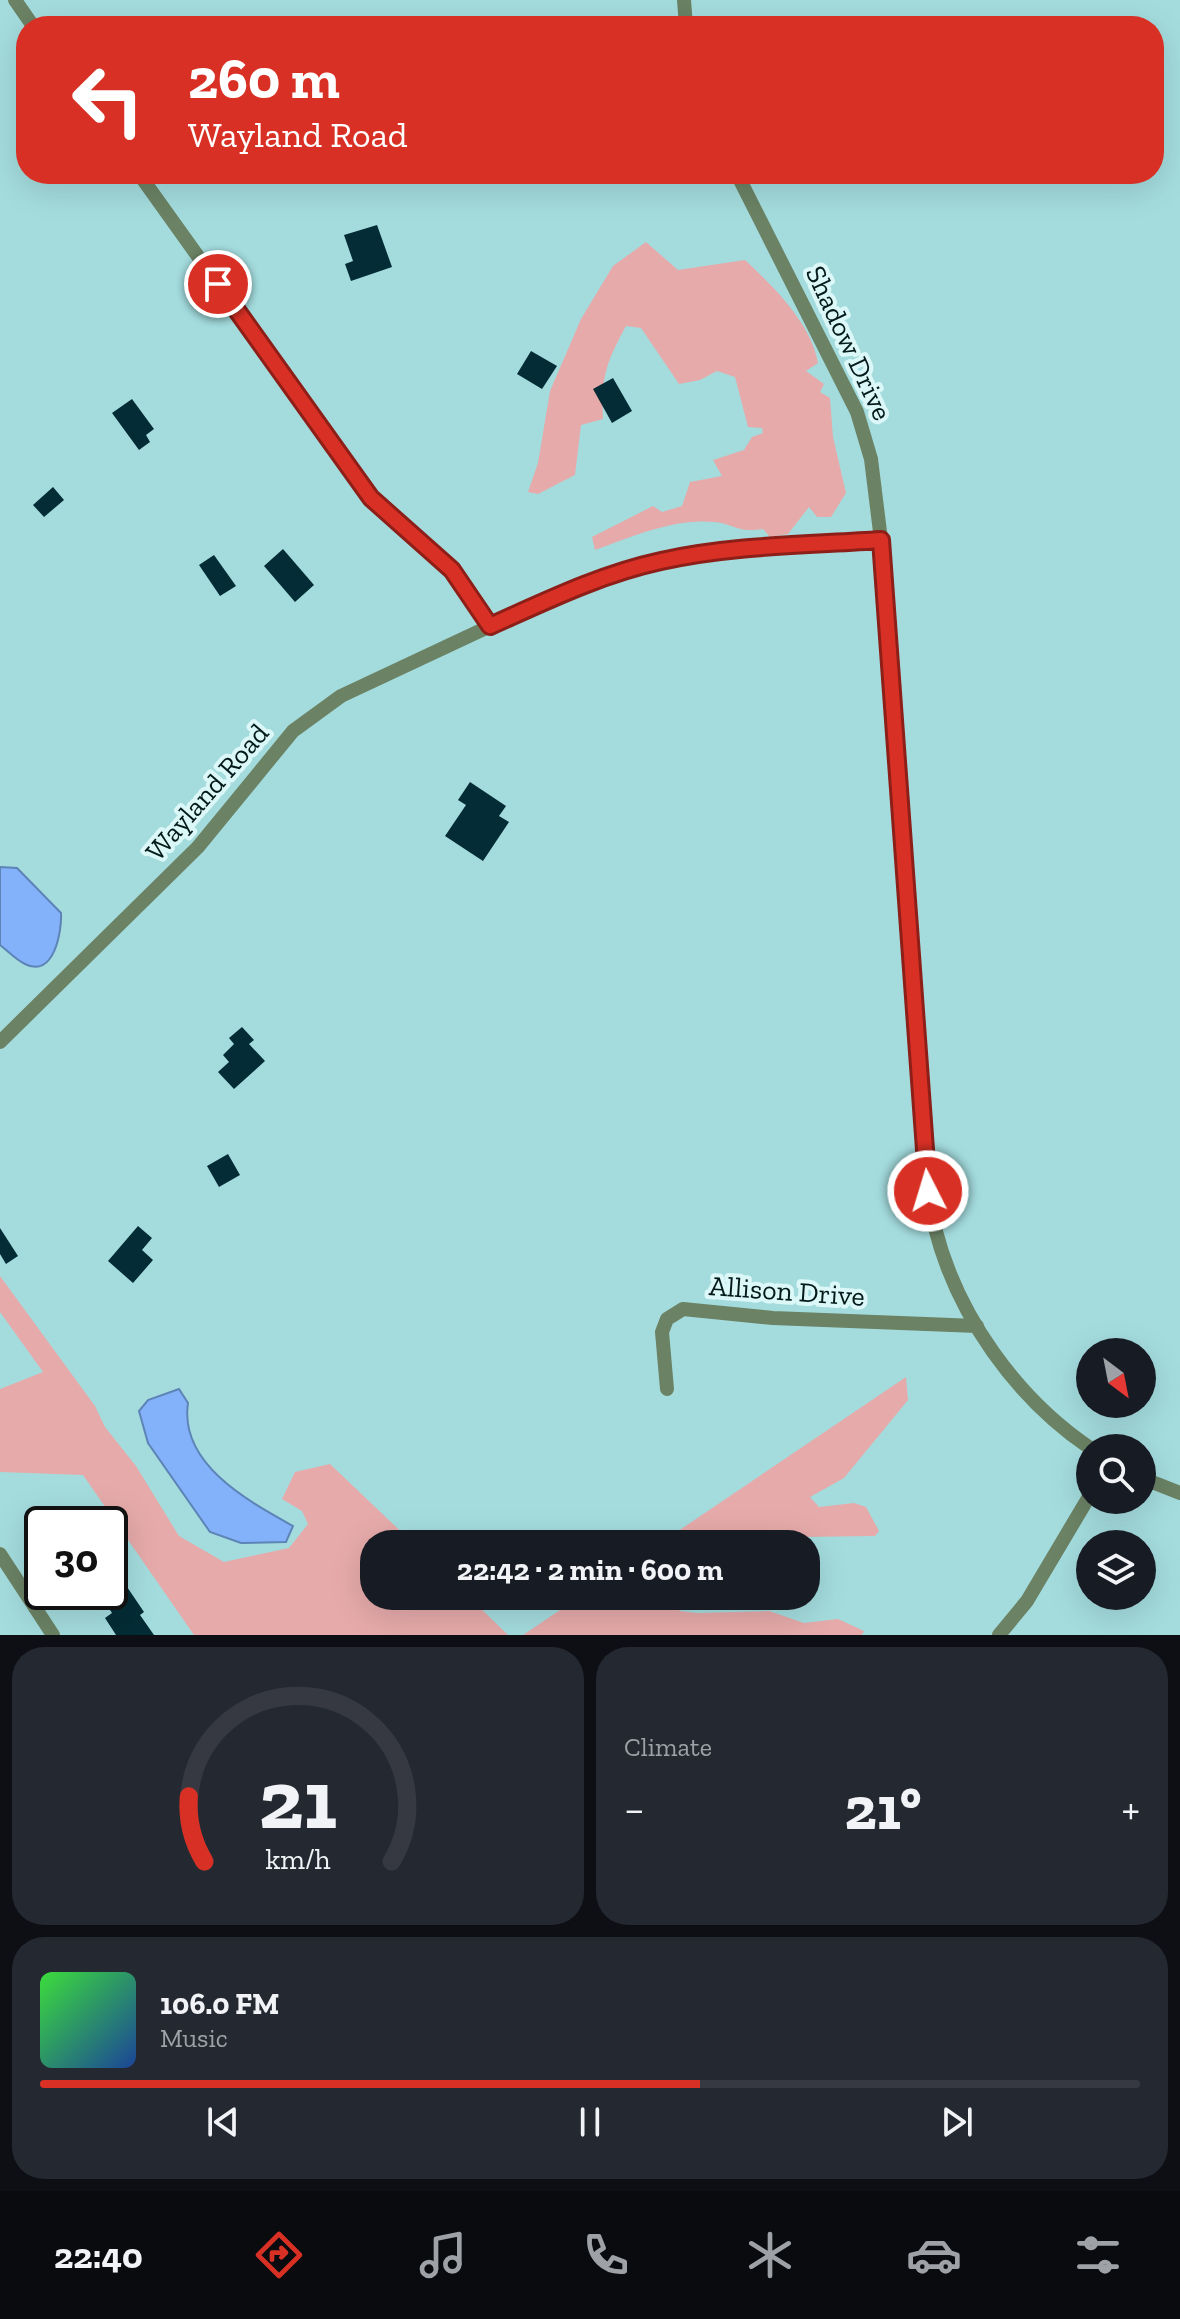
<!DOCTYPE html>
<html lang="en">
<head>
<meta charset="utf-8">
<style>
  body { margin:0; font-family:"Zilla Slab",serif; background:#242831; color:#f1f3f6; height:100vh; display:flex; flex-direction:column; font-size:30px; white-space:nowrap }
  * { box-sizing:border-box; margin:0 }
  p { font-size:26px; color:#9ea1a6 }
  .icon { flex:none; width:44px; height:44px; fill:none; stroke:currentColor; stroke-width:2; stroke-linecap:round; stroke-linejoin:round }
  .map { position:relative; height:1635px; overflow:hidden }
  .details { display:flex; flex-direction:column; gap:12px; padding:12px; background:#0d0f14; flex:1 }
  .details>* { flex:none }
  .guide { position:absolute; left:16px; top:16px; width:1148px; height:168px; border-radius:32px; box-shadow:0 8px 32px #0002; background:#d93025; color:#fff; overflow:hidden }
  .needle { width:52px; rotate:148deg }
  .buttons { position:absolute; left:1076px; top:1338px; display:grid; gap:16px }
  .buttons a { display:grid; place-items:center; width:80px; height:80px; border-radius:50%; background:#171b24; box-shadow:0 8px 32px #0002; font-size:40px }
  .speed { position:absolute; left:24px; top:1506px; display:flex; gap:16px; font-size:40px; font-weight:700; text-align:center }
  .speed>* { display:grid; place-content:center; width:104px; height:104px; border-radius:50%; background:#171b24; box-shadow:0 8px 32px #0002; line-height:1 }
  .speed .limit { border:4px solid #111; border-radius:12px; background:#fff; color:#111 }
  .pin { position:absolute; display:grid; place-items:center; width:68px; height:68px; color:#fff; margin:-34px; border:4px solid #fff; border-radius:50%; box-shadow:0 2px 8px #0007 }
  .me { position:absolute; width:88px; margin:-44px; rotate:355deg; stroke-linejoin:round; filter:drop-shadow(0 0 6px #0008) }
  .turn { display:flex; align-items:center; gap:28px; height:168px; padding:0 40px; font-size:36px }
  .turn .icon { width:104px; height:104px; stroke-width:2.5 }
  .turn b { display:block; font-size:56px; line-height:68px }
  .big { font-size:60px; font-weight:700; line-height:1.1 }
  .details .widget { flex:1; display:flex; flex-direction:column; justify-content:center; gap:12px; min-width:0; padding:0 28px; border-radius:32px; background:#242831 }
  .details .dial { align-items:center; gap:0 }
  .dial svg { height:208px; overflow:visible; fill:none; stroke:#363941; stroke-width:7; stroke-linecap:round; text-anchor:middle }
  .dial text { fill:#f1f3f6; stroke:none }
  .song { display:flex; align-items:center; gap:24px }
  .cover { width:96px; height:96px; border-radius:12px; background:linear-gradient(135deg,hsl(120 70% 55%),hsl(220 70% 35%)) }
  .played { height:8px; border-radius:4px; background:linear-gradient(90deg,#d93025 60%,#363941 60%) }
  .keys { display:flex; justify-content:space-around; direction:ltr }
  .heat { display:flex; justify-content:space-between; align-items:center; font-size:44px; direction:ltr }
  .details .tiles { flex:1; display:grid; gap:12px; grid-template-columns:1fr 1fr }
  .widget:last-child { grid-column:span 2 }
  .trip { position:absolute; left:360px; top:1530px; width:460px; height:80px; border-radius:32px; background:#171b24; box-shadow:0 8px 32px #0002; font-weight:700; line-height:80px; text-align:center }
  .menu { display:flex; height:128px; justify-content:space-around; align-items:center; background:#090b0e; color:#9ea1a6 }
  .menu .icon { width:56px; height:56px }
  .menu .active { color:#d93025 }
  .menu b { font-size:36px; color:#f1f3f6 }
  .map>svg:first-child { display:block }
</style>
</head>
<body>
<div class="map">
<svg width="1180" height="1635" viewBox="0 0 1180 1635">
  <rect width="100%" height="100%" fill="#a4dcde"/>
  <g fill="#e6aaaa">
    <path d="M 646,242 L 678,270 L 745,260 C 774,287 811,323 818,363 L 806,371 L 824,384 L 820,392 L 830,398 L 833,437 L 846,493 L 831,517 L 817,517 L 809,507 L 788,534 L 770,537 L 763,529 C 736,533 735,524 714,522 C 674,518 631,537 595,550 L 592,537 L 653,506 L 662,512 L 682,506 L 690,482 L 722,476 L 713,460 L 744,450 L 752,437 L 763,433 L 762,428 L 748,427 L 735,377 L 717,371 L 700,380 L 679,384 L 641,328 L 626,326 C 606,363 601,377 603,419 L 581,425 L 575,475 L 538,494 L 528,492 L 538,463 L 550,391 L 581,319 L 613,266 Z"/>
    <path d="M 0,1276 L 95,1406 L 105,1427 L 136,1466 L 179,1536 L 224,1562 L 289,1548 L 308,1524 L 302,1511 L 282,1499 L 295,1472 L 330,1464 L 414,1544 L 374,1544 L 374,1596 L 468,1596 L 508,1635 L 194,1635 L 83,1475 L 0,1472 L 0,1389 L 43,1372 L 0,1312 Z"/>
    <path d="M 906,1377 L 908,1400 L 844,1478 L 810,1497 L 819,1507 L 854,1503 L 866,1507 L 879,1531 L 875,1536 L 801,1537 L 780,1544 L 659,1544 Z"/>
    <path d="M 581,1596 L 692,1596 L 675,1605 L 680,1611 L 697,1613 L 769,1611 L 804,1623 L 838,1619 L 864,1631 L 862,1635 L 523,1635 Z"/>
  </g>
  <g fill="#83b2fa" stroke="#5d84b7" stroke-width="2">
    <path d="M 0,867 L 17,868 L 61,913 C 62,931 54,979 25,964 C 16,960 8,951 0,945 Z"/>
    <path d="M 179,1389 L 188,1403 C 179,1464 248,1501 293,1526 L 286,1542 L 241,1543 L 210,1532 L 148,1443 L 139,1411 L 148,1400 Z"/>
  </g>
  <g fill="#042c36">
    <path d="M 377,225 L 392,267 L 351,281 L 345,264 L 353,261 L 344,235 Z"/>
    <path d="M 531,351 L 557,366 L 542,389 L 517,374 Z"/>
    <path d="M 613,378 L 632,411 L 612,423 L 593,389 Z"/>
    <path d="M 132,399 L 154,429 L 146,435 L 150,442 L 139,450 L 112,413 Z"/>
    <path d="M 53,487 L 64,500 L 44,517 L 33,505 Z"/>
    <path d="M 283,549 L 314,585 L 295,602 L 264,566 Z"/>
    <path d="M 214,555 L 236,586 L 220,596 L 199,565 Z"/>
    <path d="M 470,782 L 506,806 L 499,816 L 509,822 L 483,861 L 445,836 L 466,805 L 458,800 Z"/>
    <path d="M 242,1027 L 254,1040 L 249,1044 L 265,1061 L 234,1089 L 218,1072 L 229,1062 L 223,1055 L 234,1044 L 229,1038 Z"/>
    <path d="M 228,1154 L 240,1175 L 219,1187 L 207,1166 Z"/>
    <path d="M 138,1226 L 152,1238 L 142,1250 L 153,1260 L 133,1283 L 108,1261 Z"/>
    <path d="M 0,1228 L 18,1256 L 6,1264 L 0,1254 Z"/>
    <path d="M 123,1581 L 144,1612 L 140,1615 L 154,1635 L 116,1635 L 105,1618 L 112,1613 L 101,1596 Z"/>
  </g>
  <g fill="none" stroke-linecap="round" stroke-linejoin="round">
    <g stroke="#6b8264" stroke-width="14">
      <path d="M 15,0 L 33,26"/>
      <path d="M 684,0 L 686,26"/>
      <path d="M 139,174 L 371,498 L 452,570 L 490,626"/>
      <path d="M 737,174 L 857,412 L 871,459 L 881,540 L 921,1107 C 924,1147 925,1188 935,1228 C 957,1315 1016,1398 1090,1448"/>
      <path d="M 0,1042 L 198,847 L 293,731 L 341,696 L 563,592 L 616,573 L 707,553 L 881,540"/>
      <path d="M 667,1389 L 662,1332 L 667,1319 L 683,1309 L 773,1318 L 977,1326"/>
      <path d="M 1142,1478 L 1180,1493"/>
      <path d="M 0,1554 L 53,1635"/>
      <path d="M 999,1635 L 1027,1601 L 1090,1495"/>
    </g>
  </g>
  <g fill="none" stroke-linecap="round" stroke-linejoin="round">
    <g stroke="#8d1f18" stroke-width="20">
      <path id="route" d="M 218,284 L 371,498 L 452,570 L 490,626 C 546,601 601,574 661,561 C 733,545 808,545 881,540 L 928,1191"/>
    </g>
    <use href="#route" stroke="#d93025" stroke-width="14"/>
  </g>
  <g text-anchor="middle" dominant-baseline="central" stroke-width="8" stroke-linejoin="round" paint-order="stroke">
    <g font-size="28" fill="#03191a" stroke="#dcf7f8">
      <text transform="translate(849 343) rotate(65)">Shadow Drive</text>
      <text transform="translate(207 792) rotate(-49)">Wayland Road</text>
      <text transform="translate(787 1291) rotate(4)">Allison Drive</text>
    </g>
  </g>
</svg>
<div class="buttons">
<a><svg class="needle" viewBox="-14 -14 28 28"><path d="M0-13l5 13h-10z" fill="#e53935"/><path d="M0 13l5-13h-10z" fill="#9ea1a6"/></svg></a>
<a><svg class="icon" aria-label="search" viewBox="0 0 24 24"><circle cx="10" cy="10" r="6"/><path d="M15 15l6 6"/></svg></a>
<a><svg class="icon" aria-label="layers" viewBox="0 0 24 24"><path d="M12 4l9 5-9 5-9-5zM3 14l9 5 9-5"/></svg></a>
</div>
<div class="speed"><div class="limit">30</div></div>
<div class="pin" style="left:218px;top:284px;background:#d93025"><svg class="icon" aria-label="arrive" viewBox="0 0 24 24"><path d="M6 21V4h12l-3 4 3 4H6"/></svg></div>
<svg class="me" style="left:928px;top:1191px" viewBox="-20 -20 40 40"><circle r="17" fill="#d93025" stroke="#fff" stroke-width="3"/><path d="M0-11L8 9 0 5-8 9z" fill="#fff"/></svg>
<div class="trip">22:42 · 2 min · 600 m</div>
<div class="guide">
<div class="turn"><svg class="icon" aria-label="left" viewBox="0 0 24 24"><path d="M17 20v-9H6M10 6l-5 5 5 5"/></svg><div><b>260 m</b>Wayland Road</div></div>
</div>
</div>
<section class="details">
<div class="tiles">
<div class="widget dial"><svg viewBox="0 0 100 80">
<path d="M14 69A42 42 0 1 1 86 69"/>
<path d="M14 69A42 42 0 0 1 8 44" stroke="#d93025"/>
<text x="50" y="56" font-size="32" font-weight="700">21</text>
<text x="50" y="72" font-size="11">km/h</text>
</svg></div>
<div class="widget"><p>Climate</p>
<div class="heat"><a>−</a><b class="big">21°</b><a>+</a></div>
</div>
<div class="widget">
<div class="song"><i class="cover"></i><div><b>106.0 FM</b><p>Music</p></div></div>
<div class="played"></div>
<div class="keys"><svg class="icon" aria-label="previous" viewBox="0 0 24 24"><path d="M18 5L8 12l10 7zM5 5v14"/></svg><svg class="icon" aria-label="pause" viewBox="0 0 24 24"><path d="M8 5v14M16 5v14"/></svg><svg class="icon" aria-label="next" viewBox="0 0 24 24"><path d="M6 5l10 7-10 7zM19 5v14"/></svg></div>
</div>
</div>
</section>
<nav class="menu">
<b>22:40</b>
<svg class="icon active" aria-label="directions" viewBox="0 0 24 24"><path d="M12 3l9 9-9 9-9-9zM9 14v-3h6M13 9l2 2-2 2"/></svg>
<svg class="icon" aria-label="music" viewBox="0 0 24 24"><path d="M9 18V5l10-2v13"/><circle cx="6" cy="18" r="3"/><circle cx="16" cy="16" r="3"/></svg>
<svg class="icon" aria-label="phone" viewBox="0 0 24 24"><path d="M5 4h4l2 5-3 2q2 4 5 5l2-3 5 2v4C11 20 4 13 5 4z"/></svg>
<svg class="icon" aria-label="climate" viewBox="0 0 24 24"><path d="M12 3v18M4 7l16 10M4 17L20 7"/></svg>
<svg class="icon" aria-label="car" viewBox="0 0 24 24"><path d="M5 17H2v-5l4-1 3-4h7l3 4 3 1v5h-3M9 17h6M6 11h13"/><circle cx="7" cy="17" r="2"/><circle cx="17" cy="17" r="2"/></svg>
<svg class="icon" aria-label="filters" viewBox="0 0 24 24"><path d="M4 7h16M4 17h16"/><circle cx="9" cy="7" r="2"/><circle cx="15" cy="17" r="2"/></svg>
</nav>
</body>
</html>
